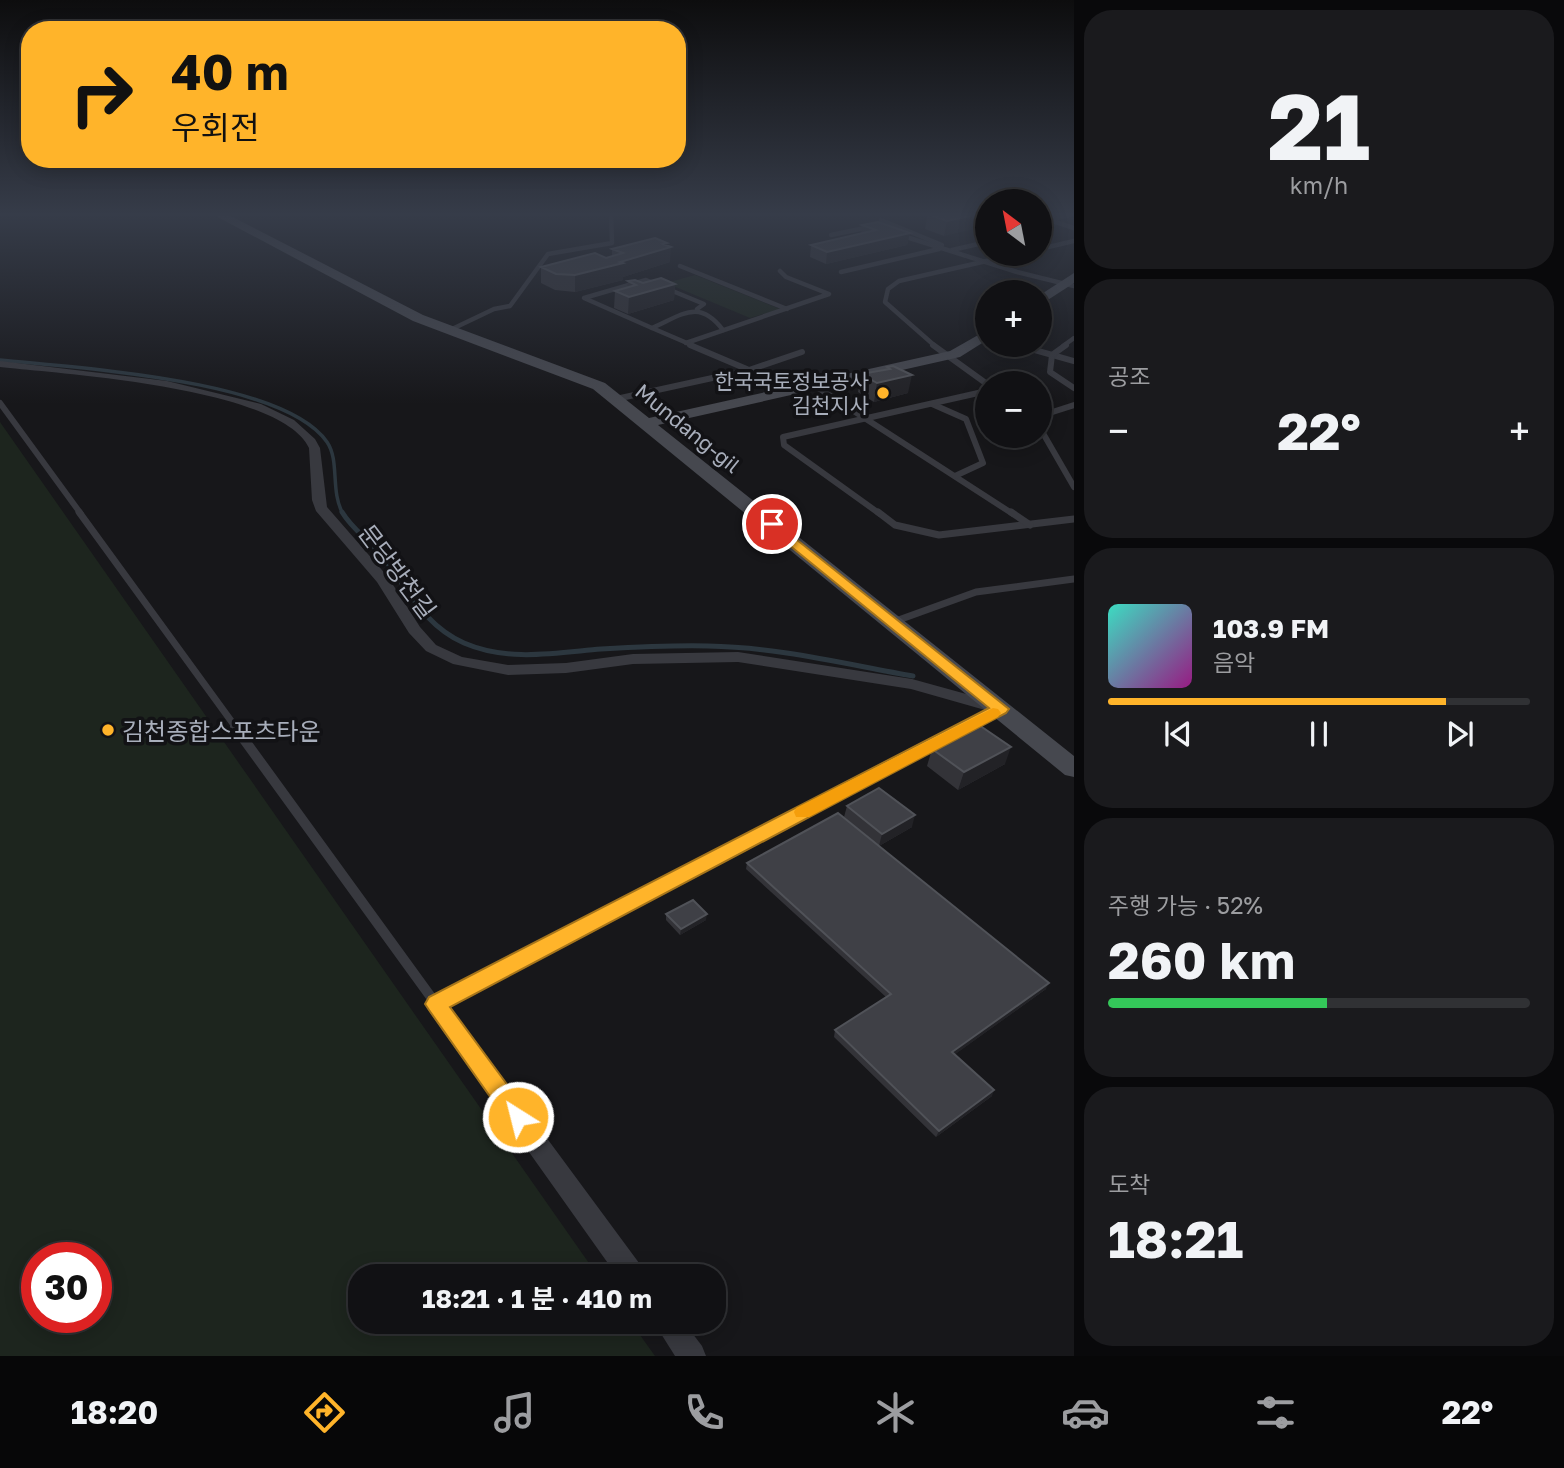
<!DOCTYPE html>
<html lang="ko">
<head>
<meta charset="utf-8">
<style>
  body { margin:0; font-family:"Golos Text","Noto Sans KR",sans-serif; background:#1a1a1d; color:#f1f3f6; height:100vh; display:flex; flex-direction:column; font-size:26px; white-space:nowrap }
  * { box-sizing:border-box; margin:0 }
  p { font-size:23px; color:#9c9da0 }
  .icon { flex:none; width:38px; height:38px; fill:none; stroke:currentColor; stroke-width:2; stroke-linecap:round; stroke-linejoin:round }
  .map { position:relative; flex:1; overflow:hidden }
  .side { display:flex; flex-direction:column; gap:10px; padding:10px; background:#09090b; width:490px }
  .side>* { flex:none }
  .banner { position:absolute; left:21px; top:21px; width:665px; height:147px; border-radius:28px; box-shadow:0 4px 18px #0003,0 0 0 2px #303134; background:#ffb42a; color:#111; overflow:hidden }
  .needle { width:46px; rotate:328deg }
  .buttons { position:absolute; left:975px; top:189px; display:grid; gap:14px }
  .buttons a { display:grid; place-items:center; width:77px; height:77px; border-radius:50%; background:#111114; box-shadow:0 4px 18px #0003,0 0 0 2px #303134; font-size:35px }
  .speed { position:absolute; left:21px; top:1242px; display:flex; gap:14px; font-size:35px; font-weight:700; text-align:center }
  .speed>* { display:grid; place-content:center; width:91px; height:91px; border-radius:50%; background:#111114; box-shadow:0 4px 18px #0003,0 0 0 2px #303134; line-height:1 }
  .speed .limit { border:10px solid #d22; background:#fff; color:#111 }
  .pin { position:absolute; display:grid; place-items:center; width:60px; height:60px; color:#fff; margin:-30px; border:4px solid #fff; border-radius:50%; box-shadow:0 2px 7px #0007 }
  .me { position:absolute; width:77px; margin:-38px; rotate:324deg; stroke-linejoin:round; filter:drop-shadow(0 0 5px #0008) }
  .turn { display:flex; align-items:center; gap:24px; height:147px; padding:0 35px; font-size:32px }
  .turn .icon { width:91px; height:91px; stroke-width:2.5 }
  .turn b { display:block; font-size:49px; line-height:60px }
  .big { font-size:52px; font-weight:700; line-height:1.1 }
  .side .widget { flex:1; display:flex; flex-direction:column; justify-content:center; gap:10px; min-width:0; padding:0 24px; border-radius:28px; background:#1a1a1d }
  .side .dial { align-items:center; gap:0 }
  .dial b { font-size:91px; line-height:1 }
  .song { display:flex; align-items:center; gap:21px }
  .cover { width:84px; height:84px; border-radius:10px; background:linear-gradient(135deg,hsl(170 70% 55%),hsl(310 70% 35%)) }
  .played { height:7px; border-radius:4px; background:linear-gradient(90deg,#ffb42a 80%,#303134 80%) }
  .keys { display:flex; justify-content:space-around; direction:ltr }
  .heat { display:flex; justify-content:space-between; align-items:center; font-size:38px; direction:ltr }
  .charge { height:10px; border-radius:5px; background:linear-gradient(90deg,#34c759 52%,#303134 0) }
  .trip { position:absolute; left:348px; top:1264px; width:378px; height:70px; border-radius:28px; background:#111114; box-shadow:0 4px 18px #0003,0 0 0 2px #303134; font-weight:700; line-height:70px; text-align:center }
  .tabs { display:flex; height:112px; justify-content:space-around; align-items:center; background:#070708; color:#9c9da0 }
  .tabs .icon { width:49px; height:49px }
  .tabs .current { color:#ffb42a }
  .tabs b { font-size:32px; color:#f1f3f6 }
  main { display:flex; flex:1; min-height:0 }
  .map>svg:first-child { display:block }
</style>
</head>
<body>
<main>
<div class="map">
<svg width="1074" height="1356" viewBox="0 0 1074 1356">
  <rect width="100%" height="100%" fill="#17171a"/>
  <g fill="#1d251e" fill-rule="evenodd">
    <path d="M 695,275 L 780,309 L 750,318 L 666,283 Z"/>
    <path d="M 0,422 L 598,1276 L 360,1276 L 360,1321 L 630,1321 L 655,1356 L 0,1356 ZM 37,1258 L 96,1258 L 96,1318 L 37,1318 Z"/>
  </g>
  <g fill="none" stroke-linecap="round" stroke-linejoin="round">
    <path stroke="#2c373f" stroke-width="3.5" d="M 0,360 C 75,368 283,379 327,442 C 340,461 330,491 343,514"/>
    <path stroke="#2c373f" stroke-width="5" d="M 342,512 C 352,529 369,540 381,555 C 408,588 423,625 464,643 C 508,662 555,653 601,649 C 636,647 672,645 708,646 C 777,647 845,664 913,676"/>
    <g stroke="#38393f" stroke-width="4.5">
      <path d="M 1040,217 L 1074,228"/>
      <path d="M 881,220 L 942,245"/>
      <path d="M 1049,220 L 1073,214"/>
      <path d="M 1040,225 L 1045,227 L 1040,229"/>
      <path d="M 987,232 L 984,234 L 987,236"/>
      <path d="M 831,235 L 870,227"/>
      <path d="M 900,235 L 1017,272 L 1074,286"/>
      <path d="M 1040,249 L 1074,241"/>
      <path d="M 952,250 L 987,242"/>
      <path d="M 680,266 L 787,309"/>
      <path d="M 841,272 L 939,249"/>
      <path d="M 652,328 L 584,298 L 646,280 L 704,304 L 697,309"/>
      <path d="M 450,330 L 494,309 L 510,306 L 548,254 L 612,243 L 611,214"/>
      <path d="M 686,343 L 829,294 L 786,277 L 780,271"/>
      <path d="M 1017,345 L 1022,346"/>
      <path d="M 694,346 L 652,328 C 682,315 699,298 723,330"/>
      <path d="M 935,346 L 885,302 L 888,289 L 899,281 L 1017,254"/>
      <path d="M 1063,346 L 1074,338"/>
    </g>
    <g stroke="#38393f" stroke-width="6">
      <path d="M 690,345 L 749,370"/>
      <path d="M 933,345 L 987,384"/>
      <path d="M 1017,345 L 1074,361"/>
      <path d="M 1066,345 L 1052,355 L 1050,372 L 1074,388"/>
      <path d="M 815,386 L 1013,514"/>
      <path d="M 616,399 L 749,370 L 802,352"/>
      <path d="M 0,403 L 81,514"/>
      <path d="M 932,404 L 966,419 L 983,463 L 955,476"/>
      <path d="M 1040,416 L 1074,405"/>
      <path d="M 1040,428 L 1074,487"/>
      <path d="M 880,514 L 784,445 L 783,437 L 987,391"/>
    </g>
    <g stroke="#38393f" stroke-width="7">
      <path d="M 79,512 L 237,729"/>
      <path d="M 878,512 L 895,525 L 939,535 L 1074,519"/>
      <path d="M 1011,512 L 1030,525"/>
      <path d="M 893,622 L 976,592 L 1074,579"/>
    </g>
    <path stroke="#38393f" stroke-width="10" d="M 235,727 L 436,1004"/>
    <g fill="#38393f" fill-rule="evenodd">
      <path d="M 0,361 L 167,381 L 261,404 L 294,420 L 315,439 L 320,448 L 327,507 L 388,577 L 420,627 L 436,645 L 462,657 L 508,665 L 566,663 L 633,654 L 738,652 L 912,679 L 1006,705 L 1008,709 L 1006,713 L 450,1007 L 642,1267 L 646,1276 L 617,1276 L 428,1010 L 425,1004 L 428,998 L 985,710 L 911,689 L 738,662 L 633,664 L 566,673 L 508,675 L 453,664 L 426,651 L 409,633 L 377,582 L 316,511 L 312,500 L 309,448 C 280,387 63,374 0,367 Z"/>
      <path d="M 653,1321 L 683,1321 L 702,1346 L 706,1356 L 675,1356 Z"/>
    </g>
    <g fill="#46484f" fill-rule="evenodd">
      <path d="M 212,214 L 227,214 L 423,315 L 605,383 L 649,418 L 950,351 L 987,330 L 987,340 L 960,357 L 658,425 L 1074,756 L 1074,777 L 1065,775 L 593,389 L 413,321 Z"/>
      <path d="M 1074,273 L 1074,283 L 1040,305 L 1040,295 Z"/>
    </g>
  </g>
  <g fill="#333338">
    <path d="M 922,214 L 987,214 L 944,236 L 925,229 L 927,217 Z"/>
    <path d="M 862,225 L 910,233 L 907,245 L 826,264 L 810,257 L 811,245 L 861,234 Z"/>
    <path d="M 667,243 L 670,262 L 623,277 L 623,280 L 575,292 L 555,290 L 541,283 L 541,267 L 606,258 L 612,256 L 612,249 Z"/>
    <path d="M 628,281 L 675,284 L 674,300 L 628,314 L 614,308 L 615,291 L 627,287 Z"/>
    <path d="M 893,366 L 908,393 L 874,402 L 858,392 L 861,374 L 887,369 L 887,367 Z"/>
    <path d="M 932,749 L 1005,764 L 958,790 L 927,766 Z"/>
    <path d="M 847,806 L 912,827 L 879,846 L 844,817 Z"/>
    <path d="M 747,863 L 1046,989 L 955,1054 L 992,1096 L 936,1137 L 834,1037 L 835,1030 L 886,997 L 746,869 Z"/>
    <path d="M 666,914 L 706,920 L 680,935 L 666,920 Z"/>
  </g>
  <g fill="#222226">
    <path d="M 978,214 L 987,214 L 987,226 L 944,236 L 947,221 Z"/>
    <path d="M 910,233 L 907,245 L 826,264 L 827,252 Z"/>
    <path d="M 667,243 L 667,248 L 671,247 L 670,262 L 623,277 L 623,280 L 575,292 L 575,275 L 620,262 Z"/>
    <path d="M 675,284 L 674,300 L 628,314 L 629,297 Z"/>
    <path d="M 912,375 L 908,393 L 874,402 L 877,383 Z"/>
    <path d="M 1011,747 L 1005,764 L 958,790 L 964,772 Z"/>
    <path d="M 915,815 L 912,827 L 879,846 L 882,834 Z"/>
    <path d="M 707,914 L 706,920 L 680,935 L 681,929 Z"/>
    <path d="M 1049,983 L 1046,989 L 950,1058 L 952,1052 Z"/>
    <path d="M 994,1090 L 992,1096 L 936,1137 L 939,1131 Z"/>
  </g>
  <g fill="#3f4046" stroke="#505258" stroke-width="2">
    <path d="M 928,214 L 978,214 L 947,221 Z"/>
    <path d="M 878,222 L 910,233 L 827,252 L 811,245 L 876,230 L 862,225 Z"/>
    <path d="M 655,238 L 667,243 L 663,244 L 671,247 L 620,262 L 623,263 L 575,275 L 556,274 L 541,267 L 595,253 L 606,258 L 623,253 L 612,249 Z"/>
    <path d="M 661,278 L 675,284 L 629,297 L 615,291 L 636,285 L 628,281 L 635,280 L 643,283 Z"/>
    <path d="M 893,366 L 912,375 L 877,383 L 861,374 L 890,369 L 887,367 Z"/>
    <path d="M 979,725 L 1011,747 L 964,772 L 932,749 Z"/>
    <path d="M 879,788 L 915,815 L 882,834 L 847,806 Z"/>
    <path d="M 838,813 L 1049,983 L 952,1052 L 994,1090 L 939,1131 L 835,1030 L 891,994 L 747,863 Z"/>
    <path d="M 693,900 L 707,914 L 681,929 L 666,914 Z"/>
  </g>
  <linearGradient id="sky" x2="0" y2="1"><stop stop-color="#0d0d0e"/><stop offset="0.53" stop-color="#363c49"/><stop offset="1" stop-color="#363c49" stop-opacity="0"/></linearGradient>
  <rect width="1074" height="404" fill="url(#sky)"/>
  <path fill="#ffb42a" stroke="#a6751b" stroke-width="2" d="M 772,520 L 1009,709 L 1006,713 L 450,1007 L 526,1110 L 530,1117 L 526,1125 L 518,1128 L 510,1125 L 429,1010 L 425,1004 L 429,997 L 989,708 L 767,527 L 767,521 Z"/>
  <path fill="#f59e0b" d="M 993,708 L 998,709 L 1001,713 L 998,717 L 809,817 L 796,817 L 794,812 L 796,808 Z"/>
  <g fill="#ffb42a" stroke="#121215" stroke-width="2.5">
    <circle cx="883" cy="393" r="7"/>
    <circle cx="108" cy="730" r="7"/>
  </g>
  <g text-anchor="middle" dominant-baseline="central" stroke-width="7" stroke-linejoin="round" paint-order="stroke">
    <g font-size="21" fill="#a8aebb" stroke="#121215" text-anchor="end">
      <text x="869" y="381">한국국토정보공사<tspan x="869" dy="24">김천지사</tspan></text>
    </g>
    <g font-size="21" fill="#a8aebb" stroke="#121215">
      <text transform="translate(688 428) rotate(39)">Mundang-gil</text>
    </g>
    <g font-size="24" fill="#a8aebb" stroke="#121215">
      <text transform="translate(398 571) rotate(53)">문당방천길</text>
    </g>
    <g font-size="24" fill="#a8aebb" stroke="#121215" text-anchor="start">
      <text x="122" y="730">김천종합스포츠타운</text>
    </g>
  </g>
</svg>
<div class="buttons">
<a><svg class="needle" viewBox="-14 -14 28 28"><path d="M0-13l5 13h-10z" fill="#e53935"/><path d="M0 13l5-13h-10z" fill="#9c9da0"/></svg></a>
<a>+</a>
<a>−</a>
</div>
<div class="speed"><div class="limit">30</div></div>
<div class="pin" style="left:772px;top:524px;background:#d93025"><svg class="icon" aria-label="arrive" viewBox="0 0 24 24"><path d="M6 21V4h12l-3 4 3 4H6"/></svg></div>
<svg class="me" style="left:518px;top:1117px" viewBox="-20 -20 40 40"><circle r="17" fill="#ffb42a" stroke="#fff" stroke-width="3"/><path d="M0-11L8 9 0 5-8 9z" fill="#fff"/></svg>
<div class="trip">18:21 · 1 분 · 410 m</div>
<div class="banner">
<div class="turn"><svg class="icon" aria-label="right" viewBox="0 0 24 24"><path d="M7 20v-9h11M14 6l5 5-5 5"/></svg><div><b>40 m</b>우회전</div></div>
</div>
</div>
<section class="side">
<div class="widget dial"><b>21</b><p>km/h</p></div>
<div class="widget"><p>공조</p>
<div class="heat"><a>−</a><b class="big">22°</b><a>+</a></div>
</div>
<div class="widget">
<div class="song"><i class="cover"></i><div><b>103.9 FM</b><p>음악</p></div></div>
<div class="played"></div>
<div class="keys"><svg class="icon" aria-label="previous" viewBox="0 0 24 24"><path d="M18 5L8 12l10 7zM5 5v14"/></svg><svg class="icon" aria-label="pause" viewBox="0 0 24 24"><path d="M8 5v14M16 5v14"/></svg><svg class="icon" aria-label="next" viewBox="0 0 24 24"><path d="M6 5l10 7-10 7zM19 5v14"/></svg></div>
</div>
<div class="widget"><p>주행 가능 · 52%</p><b class="big">260 km</b><div class="charge"></div></div>
<div class="widget"><p>도착</p><b class="big">18:21</b></div>
</section>
</main>
<nav class="tabs">
<b>18:20</b>
<svg class="icon current" aria-label="directions" viewBox="0 0 24 24"><path d="M12 3l9 9-9 9-9-9zM9 14v-3h6M13 9l2 2-2 2"/></svg>
<svg class="icon" aria-label="music" viewBox="0 0 24 24"><path d="M9 18V5l10-2v13"/><circle cx="6" cy="18" r="3"/><circle cx="16" cy="16" r="3"/></svg>
<svg class="icon" aria-label="phone" viewBox="0 0 24 24"><path d="M5 4h4l2 5-3 2q2 4 5 5l2-3 5 2v4C11 20 4 13 5 4z"/></svg>
<svg class="icon" aria-label="climate" viewBox="0 0 24 24"><path d="M12 3v18M4 7l16 10M4 17L20 7"/></svg>
<svg class="icon" aria-label="car" viewBox="0 0 24 24"><path d="M5 17H2v-5l4-1 3-4h7l3 4 3 1v5h-3M9 17h6M6 11h13"/><circle cx="7" cy="17" r="2"/><circle cx="17" cy="17" r="2"/></svg>
<svg class="icon" aria-label="filters" viewBox="0 0 24 24"><path d="M4 7h16M4 17h16"/><circle cx="9" cy="7" r="2"/><circle cx="15" cy="17" r="2"/></svg>
<b>22°</b>
</nav>
</body>
</html>
